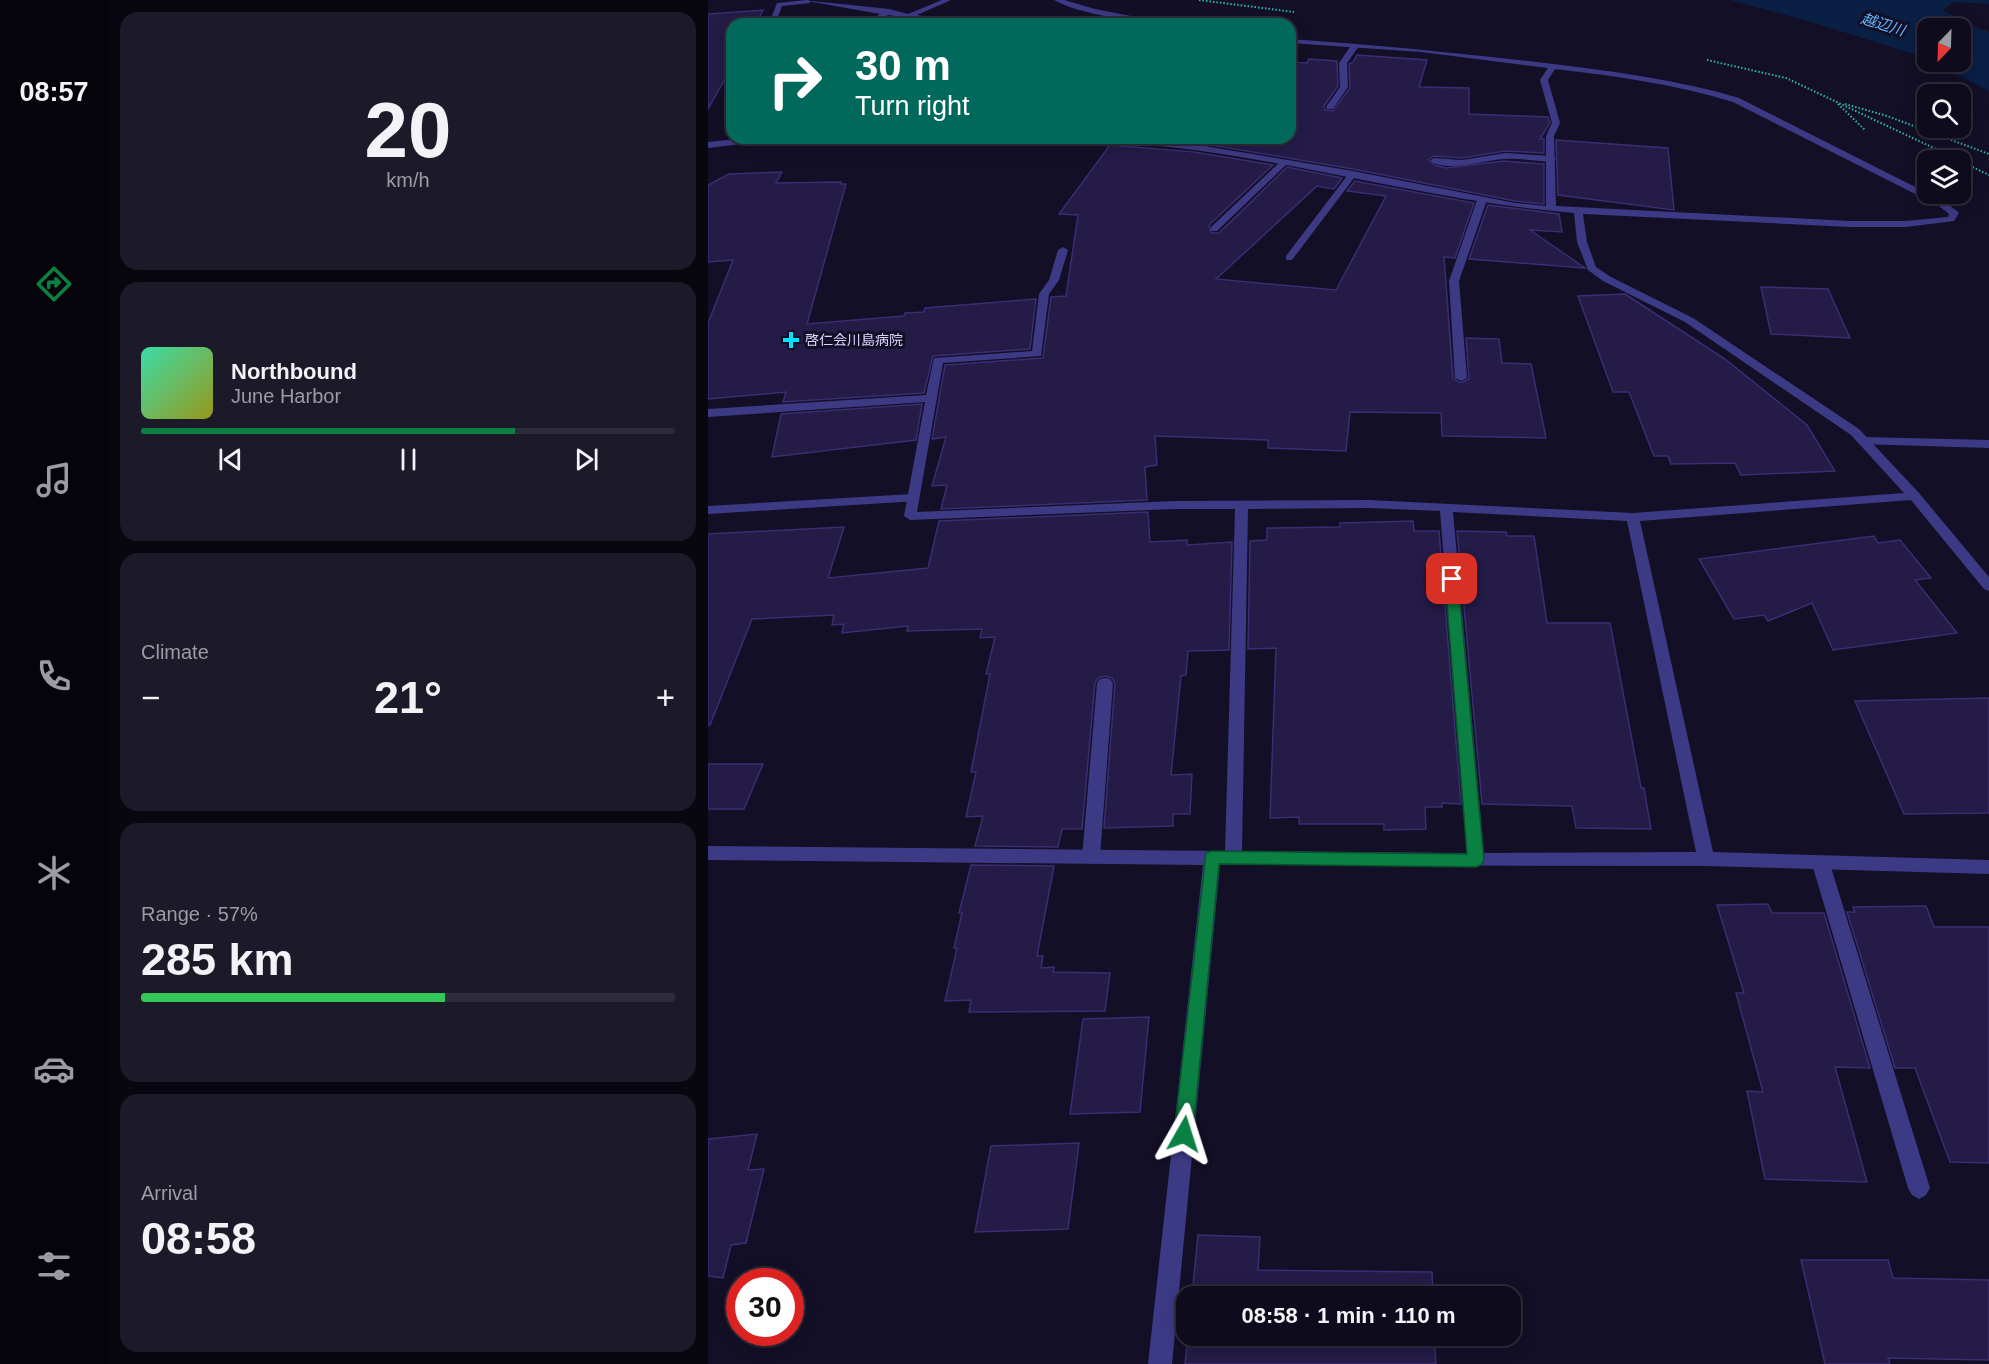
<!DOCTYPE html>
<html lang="en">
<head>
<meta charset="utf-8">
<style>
  body { margin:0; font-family:Arial,"Noto Sans JP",sans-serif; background:#1c1929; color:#f1f3f6; height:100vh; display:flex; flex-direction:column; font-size:22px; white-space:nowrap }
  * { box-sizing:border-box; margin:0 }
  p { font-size:20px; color:#9b9ba3 }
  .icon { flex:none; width:33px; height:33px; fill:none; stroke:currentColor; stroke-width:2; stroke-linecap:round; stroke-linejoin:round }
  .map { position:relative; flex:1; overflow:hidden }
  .sheet { display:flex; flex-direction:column; gap:12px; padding:12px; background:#08060f; width:600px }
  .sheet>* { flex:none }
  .hud { position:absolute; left:18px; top:18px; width:570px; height:126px; border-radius:18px; box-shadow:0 3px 15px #0003,0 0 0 2px #2e2b3b; background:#00695c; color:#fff; overflow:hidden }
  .needle { width:39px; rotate:203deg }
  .tools { position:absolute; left:1209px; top:18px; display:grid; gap:12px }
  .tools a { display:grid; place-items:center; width:54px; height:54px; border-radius:12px; background:#0e0b1c; box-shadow:0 3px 15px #0003,0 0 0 2px #2e2b3b; font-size:30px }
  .speed { position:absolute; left:18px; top:1268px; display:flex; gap:12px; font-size:30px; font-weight:700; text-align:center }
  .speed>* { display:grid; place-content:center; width:78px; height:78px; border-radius:50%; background:#0e0b1c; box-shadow:0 3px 15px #0003,0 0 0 2px #2e2b3b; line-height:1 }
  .speed .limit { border:9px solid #d22; background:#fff; color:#111 }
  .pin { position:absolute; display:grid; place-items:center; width:51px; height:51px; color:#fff; margin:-26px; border-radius:12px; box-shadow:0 3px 9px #0006 }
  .me { position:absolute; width:66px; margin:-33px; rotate:6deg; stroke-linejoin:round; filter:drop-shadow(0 0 4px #0008) }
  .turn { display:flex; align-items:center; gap:21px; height:126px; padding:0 30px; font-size:27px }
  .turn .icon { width:78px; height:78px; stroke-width:2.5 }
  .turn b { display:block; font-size:42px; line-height:51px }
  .big { font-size:45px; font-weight:700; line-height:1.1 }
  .sheet .card { flex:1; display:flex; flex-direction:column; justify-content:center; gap:9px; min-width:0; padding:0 21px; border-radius:18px; background:#1c1929 }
  .sheet .dial { align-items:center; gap:0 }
  .dial b { font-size:78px; line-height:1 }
  .song { display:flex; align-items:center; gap:18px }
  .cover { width:72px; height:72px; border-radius:9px; background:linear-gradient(135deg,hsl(160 70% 55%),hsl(60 70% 35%)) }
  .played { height:6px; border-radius:3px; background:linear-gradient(90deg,#0b8043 70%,#2e2b3b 70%) }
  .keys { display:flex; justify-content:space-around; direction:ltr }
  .heat { display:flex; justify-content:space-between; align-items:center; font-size:33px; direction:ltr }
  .charge { height:9px; border-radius:4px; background:linear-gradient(90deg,#34c759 57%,#2e2b3b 0) }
  .trip { position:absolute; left:468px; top:1286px; width:345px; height:60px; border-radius:18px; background:#0e0b1c; box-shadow:0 3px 15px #0003,0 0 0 2px #2e2b3b; font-weight:700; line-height:60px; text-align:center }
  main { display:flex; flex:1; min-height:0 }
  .tabs { display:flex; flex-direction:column; width:108px; justify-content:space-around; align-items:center; background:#06040b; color:#9b9ba3 }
  .tabs .icon { width:42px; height:42px }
  .tabs .active { color:#0b8043 }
  .tabs b { font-size:27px; color:#f1f3f6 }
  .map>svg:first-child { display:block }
</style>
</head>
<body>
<main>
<nav class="tabs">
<b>08:57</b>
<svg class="icon active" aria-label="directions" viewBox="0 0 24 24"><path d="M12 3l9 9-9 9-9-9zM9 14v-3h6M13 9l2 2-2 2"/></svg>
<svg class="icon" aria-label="music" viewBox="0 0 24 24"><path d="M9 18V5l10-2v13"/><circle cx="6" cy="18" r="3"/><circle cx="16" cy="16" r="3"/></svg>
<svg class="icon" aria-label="phone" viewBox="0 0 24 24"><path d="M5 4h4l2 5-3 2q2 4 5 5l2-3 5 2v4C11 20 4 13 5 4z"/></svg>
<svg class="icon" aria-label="climate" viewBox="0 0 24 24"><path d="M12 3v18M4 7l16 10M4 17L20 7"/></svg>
<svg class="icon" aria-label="car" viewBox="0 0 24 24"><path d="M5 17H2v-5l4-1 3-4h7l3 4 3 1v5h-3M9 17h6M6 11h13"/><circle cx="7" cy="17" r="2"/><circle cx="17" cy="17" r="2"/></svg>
<svg class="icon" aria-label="filters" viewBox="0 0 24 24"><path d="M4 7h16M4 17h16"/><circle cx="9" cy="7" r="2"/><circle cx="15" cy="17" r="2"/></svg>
</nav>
<section class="sheet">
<div class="card dial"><b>20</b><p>km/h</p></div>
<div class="card">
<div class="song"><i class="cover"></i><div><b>Northbound</b><p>June Harbor</p></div></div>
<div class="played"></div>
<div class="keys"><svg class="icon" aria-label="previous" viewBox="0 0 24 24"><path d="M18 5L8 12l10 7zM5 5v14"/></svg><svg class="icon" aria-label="pause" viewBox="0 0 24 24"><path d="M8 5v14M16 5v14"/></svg><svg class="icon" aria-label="next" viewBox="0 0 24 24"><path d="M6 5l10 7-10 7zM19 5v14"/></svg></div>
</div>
<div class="card"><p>Climate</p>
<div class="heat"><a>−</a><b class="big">21°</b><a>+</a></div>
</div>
<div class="card"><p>Range · 57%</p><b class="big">285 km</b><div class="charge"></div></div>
<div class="card"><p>Arrival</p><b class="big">08:58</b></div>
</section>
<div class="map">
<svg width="1281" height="1364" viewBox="0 0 1281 1364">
  <rect width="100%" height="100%" fill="#130f26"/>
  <path fill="#0a1f44" d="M 1022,0 L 1281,0 L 1281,4 L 1245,2 L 1235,10 L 1258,23 L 1281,32 L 1281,91 L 1225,62 L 1252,62 L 1252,28 L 1220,28 L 1219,58 L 1103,22 Z"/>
  <g fill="#241b47" stroke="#3b2d73" stroke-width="1.5">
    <path d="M 55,10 L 48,24 L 24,24 L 24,66 L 0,109 L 0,14 Z"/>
    <path d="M 649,55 L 719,60 L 711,87 L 761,88 L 761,114 L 840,117 L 842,123 L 832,139 L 836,139 L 836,153 L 797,151 L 754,158 L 726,156 L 720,160 L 729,166 L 738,168 L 796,161 L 836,164 L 836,204 L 807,201 L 645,169 L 485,142 L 440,138 L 582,138 L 582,62 L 599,63 L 601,59 L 629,61 L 630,86 L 616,106 L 617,110 L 625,111 L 642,88 L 641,64 L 645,62 Z"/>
    <path d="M 848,140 L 960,148 L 966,210 L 850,195 Z"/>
    <path d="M 402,145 L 486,152 L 565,165 L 501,225 L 503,233 L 511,233 L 579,167 L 634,178 L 626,189 L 609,186 L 508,279 L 628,290 L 678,196 L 639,191 L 647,181 L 766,203 L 747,258 L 736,257 L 745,378 L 752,383 L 761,379 L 758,338 L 791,339 L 794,363 L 823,364 L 838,438 L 734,436 L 733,413 L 642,412 L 638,451 L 560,448 L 560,440 L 447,436 L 449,465 L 437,467 L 439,500 L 233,509 L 239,485 L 224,486 L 238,437 L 224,439 L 237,365 L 335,358 L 343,297 L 358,296 L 370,215 L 351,214 Z"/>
    <path d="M 74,172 L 68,183 L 133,182 L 132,184 L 138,184 L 99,324 L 196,316 L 197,313 L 216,312 L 217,308 L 328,299 L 322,349 L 225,356 L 216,393 L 75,402 L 78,392 L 0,399 L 0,323 L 25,260 L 0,262 L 0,185 L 21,174 Z"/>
    <path d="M 780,205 L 851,214 L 854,232 L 822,230 L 877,268 L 761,259 Z"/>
    <path d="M 1053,287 L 1120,289 L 1142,338 L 1063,334 Z"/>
    <path d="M 917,294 L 1017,359 L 1099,425 L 1127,471 L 1033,475 L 1027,463 L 963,464 L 960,456 L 946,456 L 921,392 L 905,392 L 870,296 Z"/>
    <path d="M 214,404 L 208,440 L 64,457 L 73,414 Z"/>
    <path d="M 440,512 L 442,542 L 479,540 L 479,545 L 524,542 L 521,650 L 480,651 L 478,675 L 473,676 L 463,775 L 484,774 L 482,814 L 465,814 L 465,826 L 396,828 L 407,683 L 404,678 L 397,676 L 390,678 L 387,683 L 374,829 L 354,829 L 350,847 L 267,846 L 275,816 L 258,817 L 268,772 L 263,772 L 282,674 L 278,674 L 287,637 L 272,638 L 274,629 L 199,631 L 200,626 L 134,633 L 136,624 L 124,625 L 126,615 L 44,619 L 2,725 L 0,725 L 0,534 L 136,527 L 120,578 L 220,568 L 231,521 Z"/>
    <path d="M 705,521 L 706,531 L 731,531 L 753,804 L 734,803 L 734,807 L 717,807 L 718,829 L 676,830 L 676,824 L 591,824 L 591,817 L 562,818 L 568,648 L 540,649 L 542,541 L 559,540 L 559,528 L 632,527 L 632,523 Z"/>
    <path d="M 749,531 L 798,532 L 799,536 L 826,536 L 839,623 L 902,623 L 933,788 L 936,788 L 943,829 L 868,828 L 864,806 L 774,804 Z"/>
    <path d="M 1166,536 L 1170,543 L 1192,540 L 1223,578 L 1207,580 L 1249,633 L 1125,650 L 1104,603 L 1060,621 L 1056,615 L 1026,619 L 991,559 Z"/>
    <path d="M 1281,698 L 1281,813 L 1196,814 L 1147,701 Z"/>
    <path d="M 0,764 L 55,764 L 36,809 L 0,809 Z"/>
    <path d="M 263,865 L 346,866 L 329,956 L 335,956 L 333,968 L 346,967 L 345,972 L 402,973 L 397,1011 L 261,1012 L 263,1000 L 237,1001 L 249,948 L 246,948 L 254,913 L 251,913 Z"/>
    <path d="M 1060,904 L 1064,913 L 1116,913 L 1162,1068 L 1127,1067 L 1159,1182 L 1057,1179 L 1039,1091 L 1055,1092 L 1028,993 L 1036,993 L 1009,905 Z"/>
    <path d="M 1218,906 L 1226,927 L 1281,927 L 1281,1163 L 1242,1162 L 1207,1068 L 1187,1068 L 1139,912 L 1147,912 L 1145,907 Z"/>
    <path d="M 441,1017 L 432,1112 L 362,1114 L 375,1019 Z"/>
    <path d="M 49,1134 L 40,1170 L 56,1169 L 38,1243 L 23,1245 L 15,1278 L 0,1276 L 0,1139 Z"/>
    <path d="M 371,1143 L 360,1229 L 267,1232 L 283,1146 Z"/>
    <path d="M 490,1235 L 552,1237 L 550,1270 L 724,1272 L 725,1296 L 484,1296 Z"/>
    <path d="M 1093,1260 L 1180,1260 L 1185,1278 L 1281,1280 L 1281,1360 L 1180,1358 L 1182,1364 L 1117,1364 Z"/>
    <path d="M 480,1335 L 726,1335 L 728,1364 L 477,1364 Z"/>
  </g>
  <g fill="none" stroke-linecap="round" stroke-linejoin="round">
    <g stroke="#2fb8b0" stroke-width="2" stroke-dasharray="1.5 2" stroke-linecap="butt">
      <path d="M 491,0 L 586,12"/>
      <path d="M 999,60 L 1078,78 L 1251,160"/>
      <path d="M 1130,104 L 1157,130"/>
      <path d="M 1137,104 L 1179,116 L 1281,154"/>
      <path d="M 1252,161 L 1281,175"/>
    </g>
    <g fill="#3d3a85" fill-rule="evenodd">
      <path d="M 99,0 L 102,1 L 102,3 L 74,6 L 68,22 L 62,21 L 69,3 Z"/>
      <path d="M 644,44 L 651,46 L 639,63 L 640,87 L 625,109 L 619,109 L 618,107 L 632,87 L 631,63 Z"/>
      <path d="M 797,153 L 844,156 L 848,159 L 844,162 C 829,161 812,158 796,159 C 776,160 740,173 722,161 L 726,158 L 754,160 Z"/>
      <path d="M 573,161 L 580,163 L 509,231 L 503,231 L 503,227 Z"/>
      <path d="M 642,172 L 649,174 L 584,260 L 578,260 L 578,256 Z"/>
      <path d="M 774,197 L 779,200 L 751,281 L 759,378 L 753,381 L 747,378 L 741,281 L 769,200 Z"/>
      <path d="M 1155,437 L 1281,440 L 1281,448 L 1151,444 L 1151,438 Z"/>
      <path d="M 205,494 L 211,498 L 210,501 L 0,514 L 0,506 Z"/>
      <path d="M 397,678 L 402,679 L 405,683 L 392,857 L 389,862 L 383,864 L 377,862 L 374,857 L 389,683 L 392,679 Z"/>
      <path d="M 1113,857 L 1119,859 L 1122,864 L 1222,1188 L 1218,1195 L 1211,1199 L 1204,1195 L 1200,1188 L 1104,864 L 1107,859 Z"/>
    </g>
    <g fill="#3d3a85" fill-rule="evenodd">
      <path d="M 94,0 L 181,9 L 200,14 L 234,0 L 243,0 L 209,15 L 258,24 L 240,24 L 180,15 L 165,24 L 156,24 L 172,14 Z"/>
      <path d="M 346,0 L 356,0 L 387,9 L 464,24 C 434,24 370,14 346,0 Z"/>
      <path d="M 582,39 C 668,45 752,53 837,63 C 902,71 968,79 1031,98 L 1237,202 L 1249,211 L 1251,213 L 1246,221 L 1198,227 L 1142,227 L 875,214 L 879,242 L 888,267 L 903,277 L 985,318 L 1151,429 L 1211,493 L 1281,577 L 1281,591 L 1276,589 L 1203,500 L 932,521 L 1005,852 L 1281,860 L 1281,874 L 998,866 L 512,865 L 464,1364 L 440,1364 L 495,865 L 0,860 L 0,846 L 517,851 L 527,509 L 467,509 L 202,520 L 196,516 L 217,402 L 0,417 L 0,409 L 218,395 L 226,358 L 324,351 L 331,294 L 341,280 L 350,250 L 355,247 L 360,250 L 351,280 L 341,294 L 333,356 L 235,363 L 209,512 L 467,501 L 661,500 L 925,513 L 1196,493 L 1143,435 L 977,322 L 895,281 L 880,270 L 869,242 L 866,213 C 738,203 613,167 486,150 C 410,139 332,142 255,141 L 251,138 L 413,138 L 485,144 L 645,171 L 807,203 L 838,206 L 838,136 L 844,123 L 832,80 L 840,68 L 713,52 L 582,43 ZM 847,69 C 907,76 967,84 1025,102 L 1231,206 L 1241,214 L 1240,217 L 1198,221 L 1142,221 L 848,206 L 846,136 L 852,123 L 840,80 ZM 661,508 L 732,511 L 759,853 L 534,851 L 540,509 ZM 745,512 L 919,521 L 988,852 L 776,853 Z"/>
      <path d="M 39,138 L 65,138 L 61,141 L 0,148 L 0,142 Z"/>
    </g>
  </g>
  <path fill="#0b8043" stroke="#07532c" stroke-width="1.5" d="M 744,574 L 750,579 L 776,860 L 773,865 L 768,867 L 511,864 L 485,1134 L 482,1140 L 476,1143 L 469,1140 L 466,1134 L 498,853 L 504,851 L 759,854 L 737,579 Z"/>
  <path fill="#00e5ff" stroke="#130f26" stroke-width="2" d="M80 331h6v6h6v6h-6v6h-6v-6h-6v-6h6z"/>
  <g text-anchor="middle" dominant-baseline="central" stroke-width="6" stroke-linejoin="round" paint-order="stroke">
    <g font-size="14" fill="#d9d4ff" stroke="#130f26" text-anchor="start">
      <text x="97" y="340">啓仁会川島病院</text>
    </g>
    <g font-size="15" font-style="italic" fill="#62b6ff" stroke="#130f26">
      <text transform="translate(1175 24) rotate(17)">越辺川</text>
    </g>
  </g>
</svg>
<div class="tools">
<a><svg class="needle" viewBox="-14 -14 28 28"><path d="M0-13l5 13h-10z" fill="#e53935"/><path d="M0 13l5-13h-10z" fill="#9b9ba3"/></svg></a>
<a><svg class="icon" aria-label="search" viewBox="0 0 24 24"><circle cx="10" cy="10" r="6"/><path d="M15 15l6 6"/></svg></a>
<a><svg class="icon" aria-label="layers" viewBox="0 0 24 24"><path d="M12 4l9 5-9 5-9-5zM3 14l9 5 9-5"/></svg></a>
</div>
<div class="speed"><div class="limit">30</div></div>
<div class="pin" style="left:744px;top:579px;background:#d93025"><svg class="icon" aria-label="arrive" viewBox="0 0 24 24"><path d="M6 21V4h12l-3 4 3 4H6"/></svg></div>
<svg class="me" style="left:476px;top:1134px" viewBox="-20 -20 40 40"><path d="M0-17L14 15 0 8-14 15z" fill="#0b8043" stroke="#fff" stroke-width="4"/></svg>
<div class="trip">08:58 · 1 min · 110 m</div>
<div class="hud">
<div class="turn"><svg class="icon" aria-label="right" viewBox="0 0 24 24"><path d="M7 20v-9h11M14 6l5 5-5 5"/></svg><div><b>30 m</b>Turn right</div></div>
</div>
</div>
</main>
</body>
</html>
